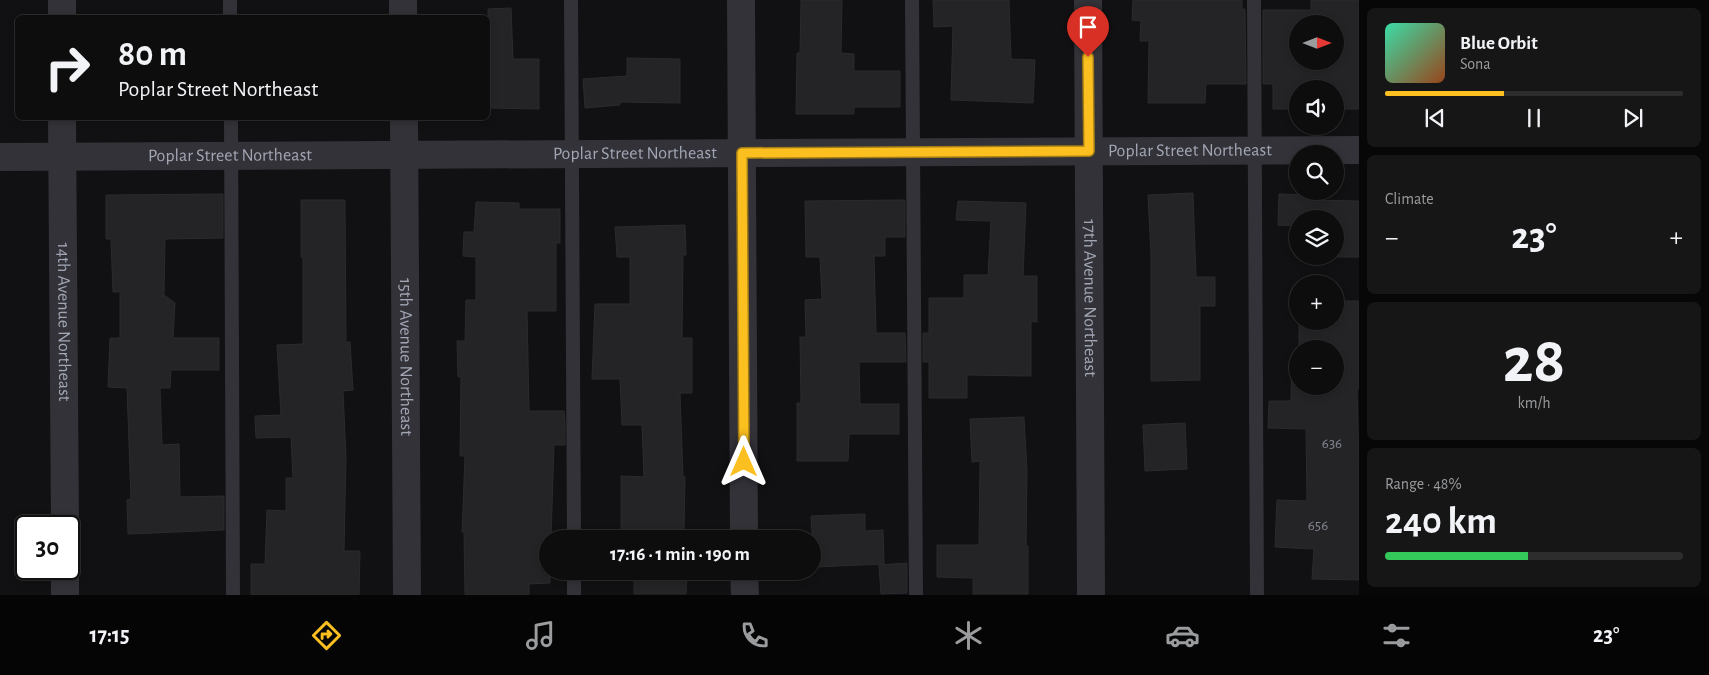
<!DOCTYPE html>
<html lang="en">
<head>
<meta charset="utf-8">
<style>
  body { margin:0; font-family:"Alegreya Sans",sans-serif; background:#161617; color:#f1f3f6; height:100vh; display:flex; flex-direction:column; font-size:19px; white-space:nowrap }
  * { box-sizing:border-box; margin:0 }
  p { font-size:16px; color:#9a9c9e }
  .icon { flex:none; width:28px; height:28px; fill:none; stroke:currentColor; stroke-width:2; stroke-linecap:round; stroke-linejoin:round }
  .map { position:relative; flex:1; overflow:hidden }
  .side { display:flex; flex-direction:column; gap:8px; padding:8px; background:#070708; width:350px }
  .side>* { flex:none }
  .top-card { position:absolute; left:15px; top:15px; width:475px; height:105px; border-radius:8px; box-shadow:0 2px 8px #0003,0 0 0 1px #2d2d2e; background:#0d0d0e; color:#f1f3f6; overflow:hidden }
  .needle { width:32px; rotate:90deg }
  .fabs { position:absolute; left:1289px; top:15px; display:grid; gap:10px }
  .fabs a { display:grid; place-items:center; width:55px; height:55px; border-radius:50%; background:#0d0d0e; box-shadow:0 2px 8px #0003,0 0 0 1px #2d2d2e; font-size:25px }
  .speed { position:absolute; left:15px; top:515px; display:flex; gap:10px; font-size:25px; font-weight:700; text-align:center }
  .speed>* { display:grid; place-content:center; width:65px; height:65px; border-radius:50%; background:#0d0d0e; box-shadow:0 2px 8px #0003,0 0 0 1px #2d2d2e; line-height:1 }
  .speed .limit { border:2px solid #111; border-radius:8px; background:#fff; color:#111 }
  .pin { position:absolute; display:grid; place-items:center; width:42px; height:42px; color:#fff; margin:-51px -21px; border-radius:50% 50% 50% 0; rotate:-45deg; box-shadow:0 0 5px #0007 }
  .pin .icon { rotate:45deg }
  .me { position:absolute; width:55px; margin:-28px; rotate:0deg; stroke-linejoin:round; filter:drop-shadow(0 0 4px #0008) }
  .turn { display:flex; align-items:center; gap:18px; height:105px; padding:0 20px; font-size:22px }
  .turn .icon { width:65px; height:65px; stroke-width:2.5 }
  .turn b { display:block; font-size:35px; line-height:42px }
  .big { font-size:38px; font-weight:700; line-height:1.1 }
  .side .card { flex:1; display:flex; flex-direction:column; justify-content:center; gap:8px; min-width:0; padding:0 18px; border-radius:8px; background:#161617 }
  .side .dial { align-items:center; gap:0 }
  .dial b { font-size:65px; line-height:1 }
  .song { display:flex; align-items:center; gap:15px }
  .cover { width:60px; height:60px; border-radius:8px; background:linear-gradient(135deg,hsl(160 70% 55%),hsl(20 70% 35%)) }
  .played { height:5px; border-radius:2px; background:linear-gradient(90deg,#fbbf20 40%,#2d2d2e 40%) }
  .keys { display:flex; justify-content:space-around; direction:ltr }
  .heat { display:flex; justify-content:space-between; align-items:center; font-size:28px; direction:ltr }
  .charge { height:8px; border-radius:4px; background:linear-gradient(90deg,#34c759 48%,#2d2d2e 0) }
  .trip { position:absolute; left:539px; top:530px; width:282px; height:50px; border-radius:25px; background:#0d0d0e; box-shadow:0 2px 8px #0003,0 0 0 1px #2d2d2e; font-weight:700; line-height:50px; text-align:center }
  .tab-bar { display:flex; height:80px; justify-content:space-around; align-items:center; background:#050506; color:#9a9c9e }
  .tab-bar .icon { width:35px; height:35px }
  .tab-bar .active { color:#fbbf20 }
  .tab-bar b { font-size:22px; color:#f1f3f6 }
  main { display:flex; flex:1; min-height:0 }
  .map>svg:first-child { display:block }
</style>
</head>
<body>
<main>
<div class="map">
<svg width="1359" height="595" viewBox="0 0 1359 595">
  <rect width="100%" height="100%" fill="#111113"/>
  <g fill="#242427" stroke="#2b2b2f" fill-rule="evenodd">
    <path d="M 801,0 L 842,0 L 841,53 L 854,54 L 854,71 L 900,71 L 900,107 L 854,107 L 854,114 L 796,114 L 797,53 L 800,53 Z"/>
    <path d="M 933,0 L 1009,0 L 1011,59 L 1035,60 L 1033,103 L 951,100 L 953,26 L 934,27 Z"/>
    <path d="M 1133,0 L 1242,0 L 1242,9 L 1245,9 L 1246,84 L 1206,84 L 1205,103 L 1148,103 L 1149,41 L 1140,41 L 1141,21 L 1132,20 Z"/>
    <path d="M 1311,0 L 1359,0 L 1359,109 L 1335,109 L 1335,89 L 1298,89 L 1298,109 L 1273,109 L 1273,84 L 1263,84 L 1263,10 L 1311,10 ZM 1298,24 L 1335,24 L 1335,61 L 1298,61 Z"/>
    <path d="M 511,8 L 513,59 L 539,59 L 539,109 L 488,108 L 488,9 Z"/>
    <path d="M 627,58 L 680,59 L 680,103 L 620,102 L 620,105 L 585,108 L 583,79 L 627,76 Z"/>
    <path d="M 1193,193 L 1196,277 L 1215,277 L 1215,306 L 1200,306 L 1200,380 L 1151,381 L 1151,254 L 1148,195 Z"/>
    <path d="M 223,194 L 223,238 L 165,239 L 164,295 L 175,303 L 173,338 L 219,338 L 219,370 L 171,370 L 170,388 L 160,388 L 162,445 L 179,444 L 180,497 L 224,496 L 224,530 L 128,534 L 127,500 L 131,499 L 127,388 L 108,387 L 110,338 L 120,338 L 120,292 L 113,292 L 111,239 L 106,239 L 106,195 Z"/>
    <path d="M 1279,194 L 1307,195 L 1307,200 L 1359,201 L 1359,257 L 1329,257 L 1335,256 L 1335,219 L 1298,219 L 1298,226 L 1278,225 Z"/>
    <path d="M 301,200 L 345,200 L 346,342 L 350,342 L 353,390 L 343,391 L 346,458 L 344,551 L 360,551 L 359,595 L 251,595 L 251,564 L 265,564 L 267,510 L 286,511 L 286,478 L 293,478 L 291,437 L 256,438 L 255,416 L 281,415 L 277,345 L 303,344 L 303,257 L 301,257 Z"/>
    <path d="M 905,200 L 905,237 L 885,237 L 885,256 L 874,256 L 876,333 L 905,333 L 906,362 L 859,362 L 860,404 L 899,404 L 899,434 L 849,434 L 848,461 L 797,461 L 797,403 L 801,403 L 800,337 L 806,337 L 805,300 L 822,299 L 820,257 L 806,257 L 805,201 Z"/>
    <path d="M 958,201 L 1026,203 L 1023,276 L 1037,276 L 1037,322 L 1031,321 L 1031,376 L 967,375 L 967,398 L 929,398 L 929,362 L 923,362 L 923,333 L 929,333 L 929,298 L 964,298 L 964,275 L 988,275 L 991,221 L 956,220 Z"/>
    <path d="M 476,202 L 519,203 L 519,209 L 560,209 L 560,243 L 556,243 L 556,311 L 527,311 L 529,411 L 564,411 L 565,421 L 565,445 L 554,445 L 551,539 L 548,539 L 548,571 L 550,571 L 550,583 L 529,584 L 529,595 L 465,595 L 464,532 L 462,532 L 465,456 L 460,456 L 461,377 L 458,377 L 457,341 L 465,341 L 466,300 L 476,300 L 476,257 L 463,256 L 464,232 L 474,232 Z"/>
    <path d="M 685,225 L 686,255 L 683,255 L 682,338 L 692,338 L 692,393 L 680,393 L 683,477 L 685,477 L 684,531 L 621,530 L 621,476 L 644,477 L 642,425 L 622,425 L 620,379 L 592,379 L 595,304 L 630,304 L 630,257 L 617,257 L 615,227 Z"/>
    <path d="M 1335,301 L 1359,301 L 1359,389 L 1357,389 L 1359,461 L 1359,580 L 1312,579 L 1314,549 L 1275,547 L 1277,500 L 1307,501 L 1306,429 L 1268,428 L 1269,401 L 1291,401 L 1292,359 L 1298,359 L 1298,386 L 1335,386 L 1335,349 L 1299,349 L 1299,321 L 1335,321 Z"/>
    <path d="M 1024,417 L 1027,471 L 1026,546 L 1028,546 L 1028,594 L 973,594 L 973,578 L 937,577 L 937,545 L 979,545 L 980,461 L 972,462 L 970,419 Z"/>
    <path d="M 1185,423 L 1187,469 L 1145,471 L 1143,425 Z"/>
    <path d="M 865,514 L 865,531 L 883,530 L 884,564 L 814,567 L 811,516 Z"/>
    <path d="M 907,563 L 907,593 L 881,594 L 879,565 Z"/>
    <path d="M 634,571 L 687,571 L 686,594 L 634,594 Z"/>
  </g>
  <g fill="none" stroke-linecap="round" stroke-linejoin="round">
    <g stroke="#323238" stroke-width="14">
      <path d="M 230,0 L 230,18"/>
      <path d="M 571,0 L 574,539"/>
      <path d="M 912,0 L 916,595"/>
      <path d="M 1254,0 L 1257,595"/>
      <path d="M 231,118 L 233,595"/>
      <path d="M 574,571 L 574,595"/>
    </g>
    <g stroke="#323238" stroke-width="28">
      <path d="M 62,0 L 62,18"/>
      <path d="M 403,0 L 403,18"/>
      <path d="M 741,0 L 744,539"/>
      <path id="s1" d="M 1088,0 L 1091,595"/>
      <path id="s2" d="M 62,118 L 65,526"/>
      <path id="s3" d="M 404,118 L 407,595"/>
      <path id="s4" d="M 0,157 L 1359,150"/>
      <path d="M 65,569 L 65,595"/>
      <path d="M 744,571 L 745,595"/>
    </g>
  </g>
  <g fill="none" stroke-linecap="round" stroke-linejoin="round">
    <g stroke="#a37c15" stroke-width="12">
      <path id="route" d="M 744,462 L 742,153 L 1089,151 L 1088,57"/>
    </g>
    <use href="#route" stroke="#fbbf20" stroke-width="9"/>
  </g>
  <g text-anchor="middle" dominant-baseline="central" stroke-width="5" stroke-linejoin="round" paint-order="stroke">
    <g font-size="15" fill="#828590">
      <text x="1332" y="443">636</text>
      <text x="1318" y="525">656</text>
    </g>
    <g font-size="18" fill="#a2a6b4" stroke="#0c0c0e">
      <text stroke="none"><textPath href="#s4" startOffset="1190">Poplar Street Northeast</textPath></text>
      <text stroke="none"><textPath href="#s4" startOffset="635">Poplar Street Northeast</textPath></text>
      <text stroke="none"><textPath href="#s4" startOffset="230">Poplar Street Northeast</textPath></text>
      <text stroke="none"><textPath href="#s1" startOffset="298">17th Avenue Northeast</textPath></text>
      <text stroke="none"><textPath href="#s2" startOffset="204">14th Avenue Northeast</textPath></text>
      <text stroke="none"><textPath href="#s3" startOffset="239">15th Avenue Northeast</textPath></text>
    </g>
  </g>
</svg>
<div class="fabs">
<a><svg class="needle" viewBox="-14 -14 28 28"><path d="M0-13l5 13h-10z" fill="#e53935"/><path d="M0 13l5-13h-10z" fill="#9a9c9e"/></svg></a>
<a><svg class="icon" aria-label="sound" viewBox="0 0 24 24"><path d="M4 9h4l5-4v14l-5-4H4zM17 9q2 3 0 6"/></svg></a>
<a><svg class="icon" aria-label="search" viewBox="0 0 24 24"><circle cx="10" cy="10" r="6"/><path d="M15 15l6 6"/></svg></a>
<a><svg class="icon" aria-label="layers" viewBox="0 0 24 24"><path d="M12 4l9 5-9 5-9-5zM3 14l9 5 9-5"/></svg></a>
<a>+</a>
<a>−</a>
</div>
<div class="speed"><div class="limit">30</div></div>
<div class="pin" style="left:1088px;top:57px;background:#d93025"><svg class="icon" aria-label="arrive" viewBox="0 0 24 24"><path d="M6 21V4h12l-3 4 3 4H6"/></svg></div>
<svg class="me" style="left:744px;top:462px" viewBox="-20 -20 40 40"><path d="M0-17L14 15 0 8-14 15z" fill="#fbbf20" stroke="#fff" stroke-width="4"/></svg>
<div class="trip">17:16 · 1 min · 190 m</div>
<div class="top-card">
<div class="turn"><svg class="icon" aria-label="right" viewBox="0 0 24 24"><path d="M7 20v-9h11M14 6l5 5-5 5"/></svg><div><b>80 m</b>Poplar Street Northeast</div></div>
</div>
</div>
<section class="side">
<div class="card">
<div class="song"><i class="cover"></i><div><b>Blue Orbit</b><p>Sona</p></div></div>
<div class="played"></div>
<div class="keys"><svg class="icon" aria-label="previous" viewBox="0 0 24 24"><path d="M18 5L8 12l10 7zM5 5v14"/></svg><svg class="icon" aria-label="pause" viewBox="0 0 24 24"><path d="M8 5v14M16 5v14"/></svg><svg class="icon" aria-label="next" viewBox="0 0 24 24"><path d="M6 5l10 7-10 7zM19 5v14"/></svg></div>
</div>
<div class="card"><p>Climate</p>
<div class="heat"><a>−</a><b class="big">23°</b><a>+</a></div>
</div>
<div class="card dial"><b>28</b><p>km/h</p></div>
<div class="card"><p>Range · 48%</p><b class="big">240 km</b><div class="charge"></div></div>
</section>
</main>
<nav class="tab-bar">
<b>17:15</b>
<svg class="icon active" aria-label="directions" viewBox="0 0 24 24"><path d="M12 3l9 9-9 9-9-9zM9 14v-3h6M13 9l2 2-2 2"/></svg>
<svg class="icon" aria-label="music" viewBox="0 0 24 24"><path d="M9 18V5l10-2v13"/><circle cx="6" cy="18" r="3"/><circle cx="16" cy="16" r="3"/></svg>
<svg class="icon" aria-label="phone" viewBox="0 0 24 24"><path d="M5 4h4l2 5-3 2q2 4 5 5l2-3 5 2v4C11 20 4 13 5 4z"/></svg>
<svg class="icon" aria-label="climate" viewBox="0 0 24 24"><path d="M12 3v18M4 7l16 10M4 17L20 7"/></svg>
<svg class="icon" aria-label="car" viewBox="0 0 24 24"><path d="M5 17H2v-5l4-1 3-4h7l3 4 3 1v5h-3M9 17h6M6 11h13"/><circle cx="7" cy="17" r="2"/><circle cx="17" cy="17" r="2"/></svg>
<svg class="icon" aria-label="filters" viewBox="0 0 24 24"><path d="M4 7h16M4 17h16"/><circle cx="9" cy="7" r="2"/><circle cx="15" cy="17" r="2"/></svg>
<b>23°</b>
</nav>
</body>
</html>
